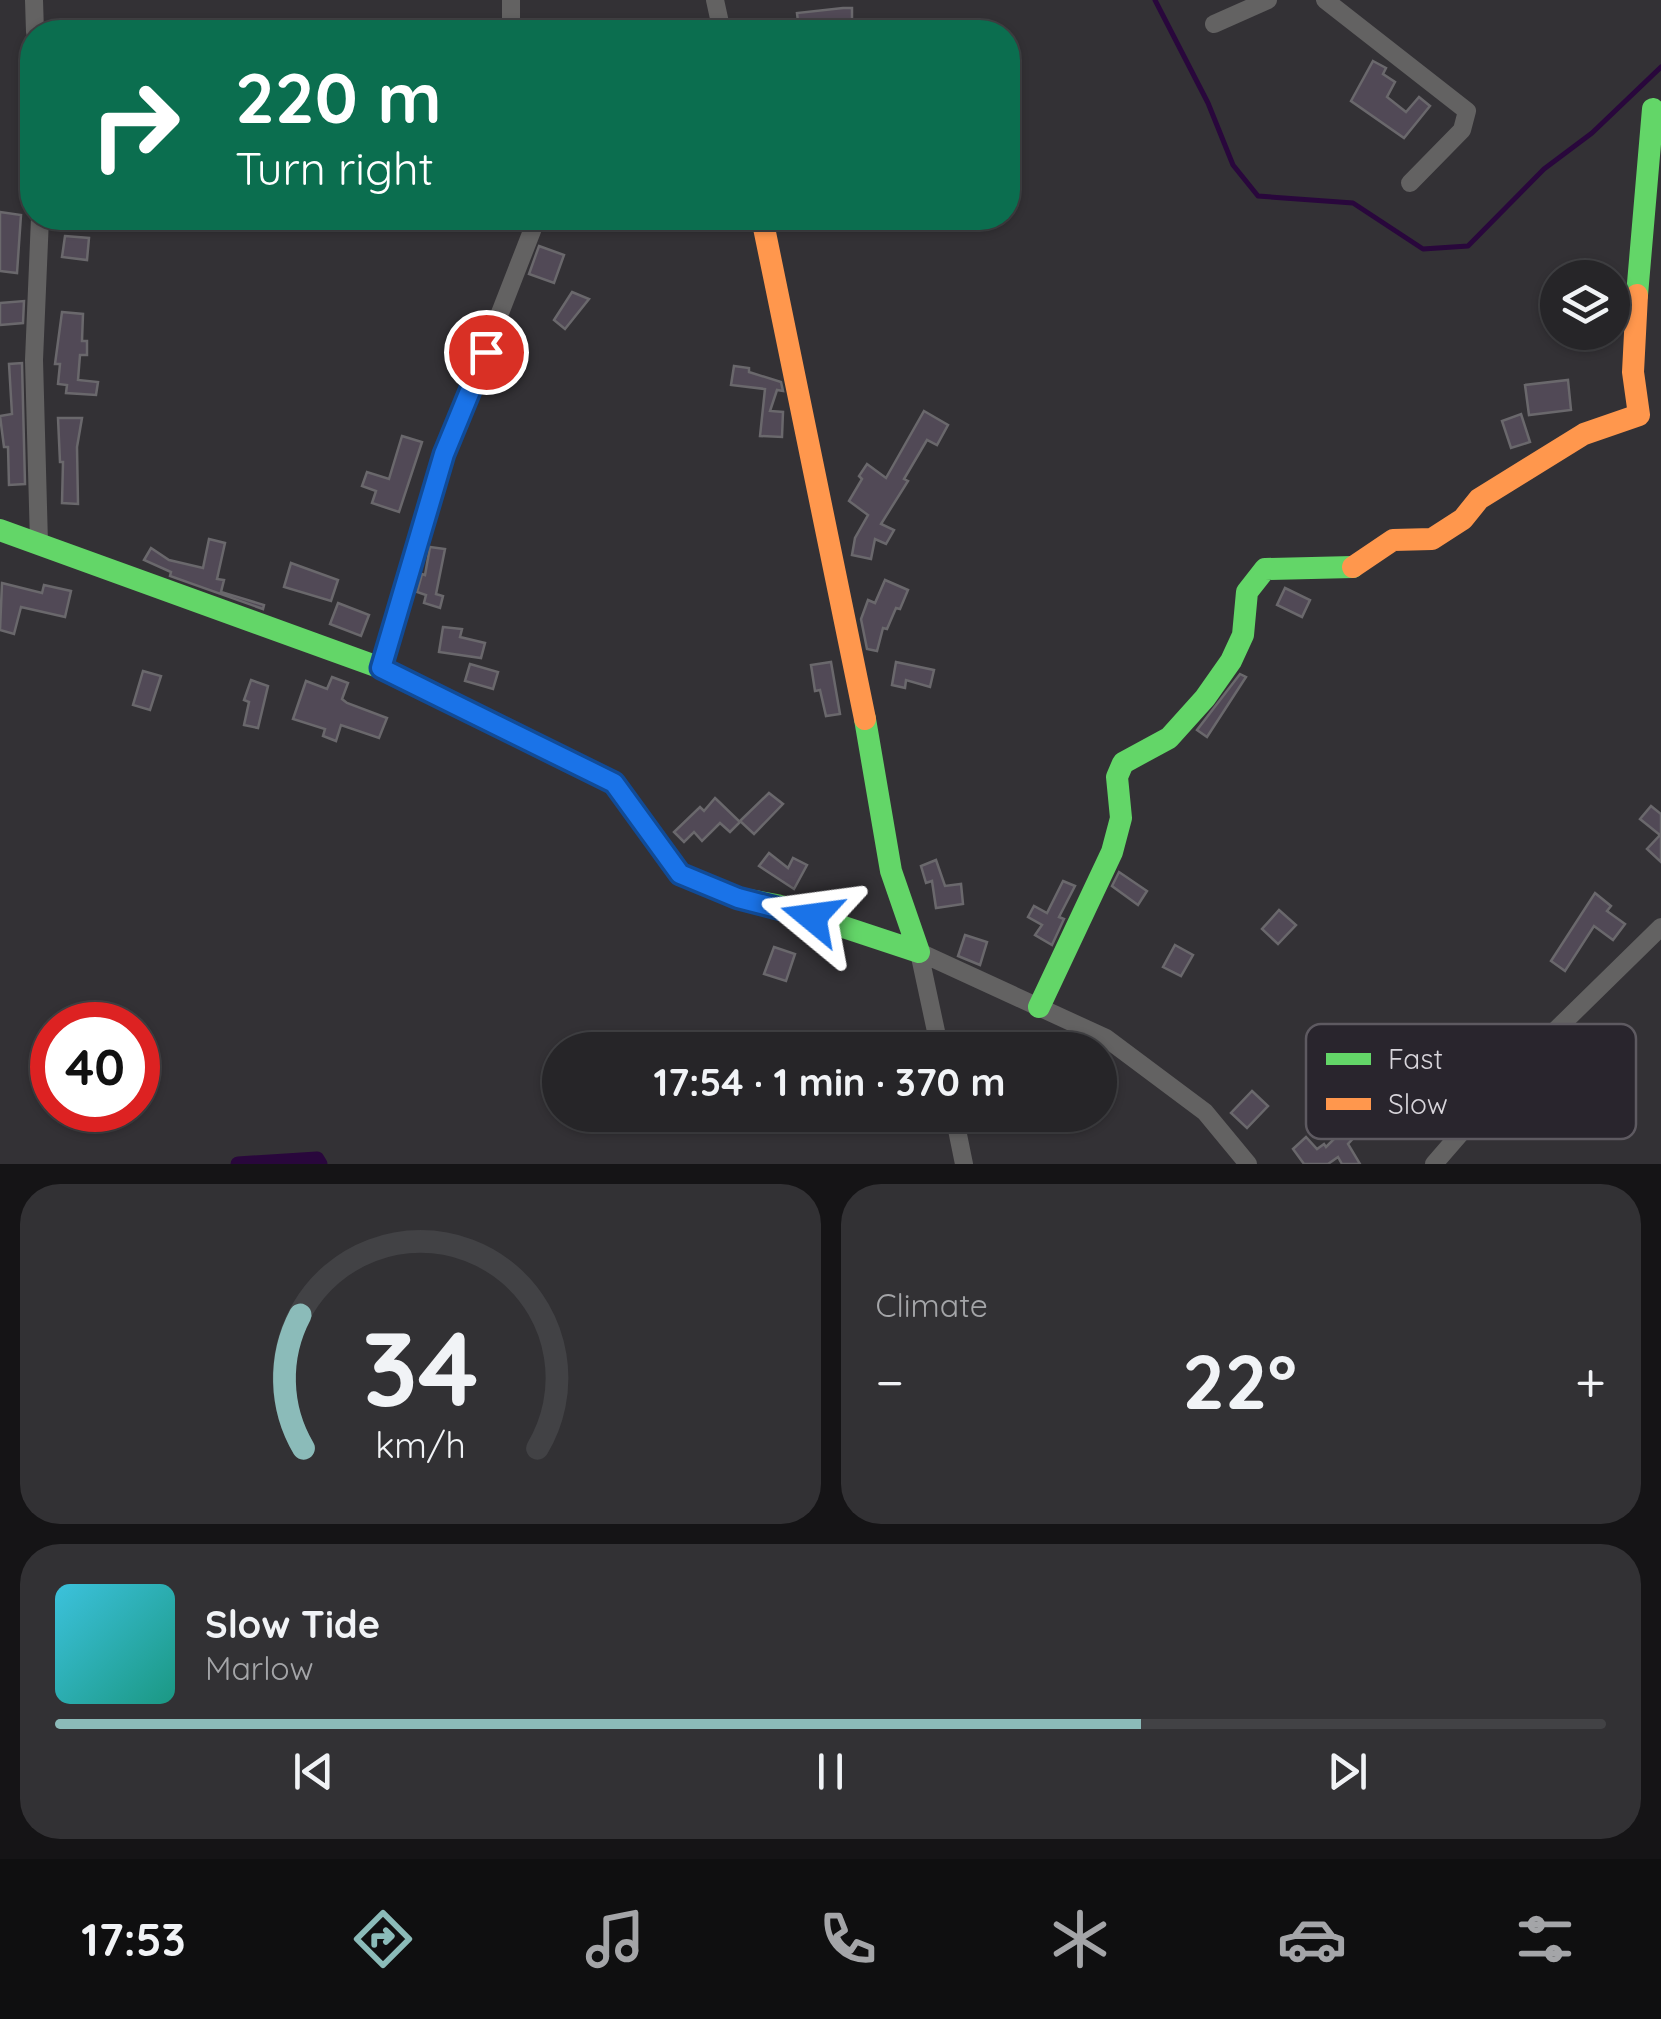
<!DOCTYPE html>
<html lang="en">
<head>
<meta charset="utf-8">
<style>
  body { margin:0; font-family:Quicksand,sans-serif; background:#323134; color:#f1f3f6; height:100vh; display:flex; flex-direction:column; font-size:38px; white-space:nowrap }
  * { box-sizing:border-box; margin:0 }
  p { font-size:32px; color:#a4a5a8 }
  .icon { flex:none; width:55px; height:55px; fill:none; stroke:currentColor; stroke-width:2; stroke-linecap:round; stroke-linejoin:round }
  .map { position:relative; height:1164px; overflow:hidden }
  .details { display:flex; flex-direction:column; gap:20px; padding:20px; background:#151416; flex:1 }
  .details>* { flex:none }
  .banner { position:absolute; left:20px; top:20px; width:1000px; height:210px; border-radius:40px; box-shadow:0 2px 8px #0004,0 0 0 2px #424245; background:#0b6e4f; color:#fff; overflow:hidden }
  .buttons { position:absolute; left:1540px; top:260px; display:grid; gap:20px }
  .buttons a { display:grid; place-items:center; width:90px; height:90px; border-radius:50%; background:#262528; box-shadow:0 2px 8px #0004,0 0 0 2px #424245; font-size:50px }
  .speed { position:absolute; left:30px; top:1002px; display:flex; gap:20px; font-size:50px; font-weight:700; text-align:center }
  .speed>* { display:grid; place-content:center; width:130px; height:130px; border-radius:50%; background:#262528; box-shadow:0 2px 8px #0004,0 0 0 2px #424245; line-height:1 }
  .speed .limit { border:15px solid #d22; background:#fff; color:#111 }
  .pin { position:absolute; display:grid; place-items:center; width:85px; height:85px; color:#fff; margin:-42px; border:5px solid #fff; border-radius:50%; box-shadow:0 2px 10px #0007 }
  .me { position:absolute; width:110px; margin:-55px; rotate:286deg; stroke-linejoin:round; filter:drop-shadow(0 0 8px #0008) }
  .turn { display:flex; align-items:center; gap:35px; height:210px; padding:0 50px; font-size:45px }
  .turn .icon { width:130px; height:130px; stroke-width:2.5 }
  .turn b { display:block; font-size:70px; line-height:85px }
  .big { font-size:75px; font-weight:800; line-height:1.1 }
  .details .card { flex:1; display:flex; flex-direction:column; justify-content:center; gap:15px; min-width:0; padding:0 35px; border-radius:40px; background:#323134 }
  .details .dial { align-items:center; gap:0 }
  .dial svg { height:260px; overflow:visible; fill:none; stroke:#424245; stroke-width:7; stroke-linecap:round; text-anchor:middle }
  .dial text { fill:#f1f3f6; stroke:none }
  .song { display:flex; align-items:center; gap:30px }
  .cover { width:120px; height:120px; border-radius:15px; background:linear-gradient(135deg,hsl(190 70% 55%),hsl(170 70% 35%)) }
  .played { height:10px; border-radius:5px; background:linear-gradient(90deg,#8bbbb9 70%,#424245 70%) }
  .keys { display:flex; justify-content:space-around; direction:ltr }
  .heat { display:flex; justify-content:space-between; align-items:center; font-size:55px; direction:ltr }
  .details .tiles { flex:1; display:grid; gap:20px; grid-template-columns:1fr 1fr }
  .card:last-child { grid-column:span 2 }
  .trip { position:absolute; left:542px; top:1032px; width:575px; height:100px; border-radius:50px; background:#262528; box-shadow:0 2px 8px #0004,0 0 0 2px #424245; font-weight:800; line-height:100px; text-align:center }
  .tab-bar { display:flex; height:160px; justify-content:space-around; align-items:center; background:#0f0f10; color:#a4a5a8 }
  .tab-bar .icon { width:70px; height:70px }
  .tab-bar .active { color:#8bbbb9 }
  .tab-bar b { font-size:45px; color:#f1f3f6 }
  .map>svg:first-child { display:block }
</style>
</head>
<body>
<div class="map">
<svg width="1661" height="1164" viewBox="0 0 1661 1164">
  <rect width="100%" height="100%" fill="#333135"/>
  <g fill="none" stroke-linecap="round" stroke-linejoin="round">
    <path stroke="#29073c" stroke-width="5" d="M 1155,0 L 1208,103 L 1233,165 L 1258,196 L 1353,203 L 1423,249 L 1468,246 L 1544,169 L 1592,133 L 1661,67"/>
    <path stroke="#29073c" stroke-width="15" d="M 238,1164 L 317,1159 L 320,1164"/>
  </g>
  <g fill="#514956" stroke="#6a686c" stroke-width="2.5">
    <path d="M 843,8 L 852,8 L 852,28 L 840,25 L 799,30 L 797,13 Z"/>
    <path d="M 1373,61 L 1386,68 L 1383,74 L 1395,82 L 1387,97 L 1406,112 L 1419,97 L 1430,106 L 1404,138 L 1351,101 Z"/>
    <path d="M 0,212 L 21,215 L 17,273 L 0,271 Z"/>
    <path d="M 65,236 L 89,238 L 87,260 L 62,257 Z"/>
    <path d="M 539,246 L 564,255 L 554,283 L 529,274 Z"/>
    <path d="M 572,292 L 589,299 L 565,329 L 554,320 Z"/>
    <path d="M 24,301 L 23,323 L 0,325 L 0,303 Z"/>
    <path d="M 62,312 L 83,314 L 82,341 L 87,341 L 87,355 L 80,355 L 78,380 L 98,382 L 96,395 L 66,393 L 67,385 L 58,384 L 60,364 L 55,364 Z"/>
    <path d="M 22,363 L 25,484 L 9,485 L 8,447 L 4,447 L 0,416 L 12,414 L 9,364 Z"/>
    <path d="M 734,366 L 749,368 L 749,372 L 781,382 L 783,391 L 777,390 L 770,411 L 783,412 L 782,437 L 760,436 L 765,389 L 731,385 Z"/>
    <path d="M 1568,380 L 1571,410 L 1529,415 L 1525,385 Z"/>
    <path d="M 924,411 L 948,425 L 937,445 L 927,440 L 904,479 L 908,481 L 881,524 L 894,530 L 886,544 L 875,539 L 871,559 L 852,555 L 855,538 L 868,515 L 849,501 L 862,479 L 859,476 L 867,464 L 886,478 Z"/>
    <path d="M 1521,414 L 1530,442 L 1511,448 L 1502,421 Z"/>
    <path d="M 58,418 L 82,418 L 77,447 L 78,504 L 62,503 L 63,462 L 60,462 Z"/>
    <path d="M 402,436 L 422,442 L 399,512 L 372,503 L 376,491 L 362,486 L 367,472 L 389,479 Z"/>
    <path d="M 209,539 L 225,543 L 217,579 L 224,580 L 221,592 L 264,605 L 263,609 L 170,576 L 171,572 L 144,560 L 151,548 L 169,560 L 203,568 Z"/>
    <path d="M 430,547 L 445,549 L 436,594 L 443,596 L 440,608 L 424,603 L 426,595 L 417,592 L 422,574 L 425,575 Z"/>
    <path d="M 291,563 L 338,580 L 331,601 L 284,587 Z"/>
    <path d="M 885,580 L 908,590 L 900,609 L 896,608 L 887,629 L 883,628 L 877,651 L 867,649 L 861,619 L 868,600 L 875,603 Z"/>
    <path d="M 2,583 L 42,593 L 44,585 L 71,591 L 65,617 L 21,607 L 14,634 L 0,630 Z"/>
    <path d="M 1285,588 L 1310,600 L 1302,617 L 1277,605 Z"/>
    <path d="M 338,603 L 369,615 L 361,636 L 330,624 Z"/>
    <path d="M 443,627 L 462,629 L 460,637 L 485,643 L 481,658 L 439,652 Z"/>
    <path d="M 831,662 L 840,714 L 826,716 L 820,690 L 815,691 L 811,665 Z"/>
    <path d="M 896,662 L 934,670 L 930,687 L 906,680 L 905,688 L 892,685 Z"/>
    <path d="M 470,664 L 498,672 L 493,689 L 465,681 Z"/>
    <path d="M 143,671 L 161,676 L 150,710 L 133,705 Z"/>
    <path d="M 1240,674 L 1246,677 L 1207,737 L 1197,730 Z"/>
    <path d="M 332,677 L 348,683 L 342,699 L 347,703 L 387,718 L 379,738 L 341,725 L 336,741 L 323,736 L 325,729 L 293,719 L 306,681 L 327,689 Z"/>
    <path d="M 251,680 L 268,686 L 258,728 L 244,725 L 249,702 L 244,700 Z"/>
    <path d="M 769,793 L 783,804 L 754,834 L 740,821 Z"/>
    <path d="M 715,798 L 740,822 L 730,832 L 720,823 L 702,841 L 694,832 L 684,842 L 674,832 L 700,807 L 704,811 Z"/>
    <path d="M 1651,806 L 1661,814 L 1661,862 L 1647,849 L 1660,835 L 1640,819 Z"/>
    <path d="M 769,853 L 788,868 L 793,858 L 807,865 L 794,889 L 759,866 Z"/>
    <path d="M 936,860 L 945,886 L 961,884 L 963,904 L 936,908 L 932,881 L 926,883 L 921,866 Z"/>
    <path d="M 1119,872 L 1147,891 L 1138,905 L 1112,886 Z"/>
    <path d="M 1063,881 L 1075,886 L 1059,917 L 1064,919 L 1052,945 L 1035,935 L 1042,925 L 1028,917 L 1034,906 L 1047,913 Z"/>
    <path d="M 1595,893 L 1611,906 L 1607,911 L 1625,924 L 1613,940 L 1594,926 L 1565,971 L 1551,961 Z"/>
    <path d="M 1279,910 L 1296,925 L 1278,944 L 1262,929 Z"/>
    <path d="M 965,935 L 987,942 L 980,965 L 958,956 Z"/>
    <path d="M 1175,945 L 1193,955 L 1181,976 L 1163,967 Z"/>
    <path d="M 774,947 L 795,954 L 786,981 L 764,974 Z"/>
    <path d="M 1252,1091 L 1268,1106 L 1247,1128 L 1231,1113 Z"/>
    <path d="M 1351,1122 L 1360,1131 L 1348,1144 L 1360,1164 L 1342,1164 L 1338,1157 L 1328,1164 L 1304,1164 L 1293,1149 L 1306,1137 L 1317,1149 L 1324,1144 L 1326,1147 Z"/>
  </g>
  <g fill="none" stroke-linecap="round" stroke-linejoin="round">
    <g stroke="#636262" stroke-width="18">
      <path d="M 34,0 L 35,32"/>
      <path d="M 511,0 L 511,32"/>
      <path d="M 715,0 L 722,32"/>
      <path d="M 1325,0 L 1467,111 L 1462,130 L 1410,183"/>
      <path d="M 1214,24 L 1268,0"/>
      <path d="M 39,543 L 34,360 L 40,218"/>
      <path d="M 381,668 L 445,454 L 537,218"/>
      <path d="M 940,1050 L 919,952 L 1106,1038 L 1205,1112 L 1248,1164"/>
      <path d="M 954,1115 L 964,1164"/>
      <path d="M 1434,1164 L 1517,1068 L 1661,927"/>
    </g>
    <g stroke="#63d668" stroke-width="22">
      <path d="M 1637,295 L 1653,109"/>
      <path d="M 0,530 L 381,668 L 614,783 L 680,874 L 738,898 L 777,905 L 919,952 L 891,871 L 865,719"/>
      <path d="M 1039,1007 L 1112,852 L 1121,818 L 1117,777 L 1123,763 L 1169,738 L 1205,698 L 1231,661 L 1243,635 L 1247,592 L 1265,569 L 1353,567"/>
    </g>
    <g stroke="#ff974d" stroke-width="22">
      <path d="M 762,218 L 865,719"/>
      <path d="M 1353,567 L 1393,540 L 1432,539 L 1463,519 L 1479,499 L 1584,434 L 1639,415 L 1633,372 L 1637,295"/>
    </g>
  </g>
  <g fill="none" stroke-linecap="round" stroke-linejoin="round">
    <g stroke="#114b97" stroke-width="25">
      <path id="route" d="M 486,352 L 444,454 L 381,668 L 614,783 L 680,874 L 738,898 L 812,917"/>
    </g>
    <use href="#route" stroke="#1a73e8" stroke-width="18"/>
  </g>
  <rect x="1306" y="1024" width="330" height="115" rx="15" fill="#29252d" stroke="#5e5a61" stroke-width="2.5"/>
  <rect x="1326" y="1053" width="45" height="12" fill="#63d668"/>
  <rect x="1326" y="1098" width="45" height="12" fill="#ff974d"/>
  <g font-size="28" fill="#d8d5db">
    <text x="1388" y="1069">Fast</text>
    <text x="1388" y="1114">Slow</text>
  </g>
</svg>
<div class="buttons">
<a><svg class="icon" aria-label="layers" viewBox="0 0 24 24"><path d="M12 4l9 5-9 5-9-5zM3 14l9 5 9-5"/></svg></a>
</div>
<div class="speed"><div class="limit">40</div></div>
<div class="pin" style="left:486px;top:352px;background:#d93025"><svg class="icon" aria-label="arrive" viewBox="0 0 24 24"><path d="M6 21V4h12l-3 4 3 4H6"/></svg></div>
<svg class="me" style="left:812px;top:917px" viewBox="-20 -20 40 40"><path d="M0-17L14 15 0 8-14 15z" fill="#1a73e8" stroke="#fff" stroke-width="4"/></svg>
<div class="trip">17:54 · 1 min · 370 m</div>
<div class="banner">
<div class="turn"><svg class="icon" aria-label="right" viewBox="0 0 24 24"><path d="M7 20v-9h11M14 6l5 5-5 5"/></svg><div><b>220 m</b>Turn right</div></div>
</div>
</div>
<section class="details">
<div class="tiles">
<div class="card dial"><svg viewBox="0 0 100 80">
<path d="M14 69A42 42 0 1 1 86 69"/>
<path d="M14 69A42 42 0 0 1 13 28" stroke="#8bbbb9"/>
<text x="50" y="56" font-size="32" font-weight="700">34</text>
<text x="50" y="72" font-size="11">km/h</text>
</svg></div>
<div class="card"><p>Climate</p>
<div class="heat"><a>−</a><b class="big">22°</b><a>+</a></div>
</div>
<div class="card">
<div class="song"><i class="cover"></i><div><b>Slow Tide</b><p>Marlow</p></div></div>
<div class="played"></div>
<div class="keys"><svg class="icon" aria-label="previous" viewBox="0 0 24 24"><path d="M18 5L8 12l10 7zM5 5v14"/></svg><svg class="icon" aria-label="pause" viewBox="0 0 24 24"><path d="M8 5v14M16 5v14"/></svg><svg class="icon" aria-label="next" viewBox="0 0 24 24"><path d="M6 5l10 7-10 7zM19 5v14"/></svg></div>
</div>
</div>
</section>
<nav class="tab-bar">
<b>17:53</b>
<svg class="icon active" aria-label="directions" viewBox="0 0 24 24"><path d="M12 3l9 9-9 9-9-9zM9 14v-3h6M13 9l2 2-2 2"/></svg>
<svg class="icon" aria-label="music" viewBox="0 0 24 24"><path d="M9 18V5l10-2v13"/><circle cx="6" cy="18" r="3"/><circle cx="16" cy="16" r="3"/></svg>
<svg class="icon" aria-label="phone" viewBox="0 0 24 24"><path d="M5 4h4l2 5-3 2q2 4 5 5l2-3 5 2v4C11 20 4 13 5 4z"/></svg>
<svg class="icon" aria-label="climate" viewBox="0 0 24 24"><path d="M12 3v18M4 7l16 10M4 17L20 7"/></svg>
<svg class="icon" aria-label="car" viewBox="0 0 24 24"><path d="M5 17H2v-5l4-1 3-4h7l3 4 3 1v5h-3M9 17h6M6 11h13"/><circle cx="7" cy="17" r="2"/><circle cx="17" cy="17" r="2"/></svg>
<svg class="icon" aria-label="filters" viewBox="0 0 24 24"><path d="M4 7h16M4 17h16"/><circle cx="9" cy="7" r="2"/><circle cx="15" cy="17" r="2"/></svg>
</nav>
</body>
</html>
